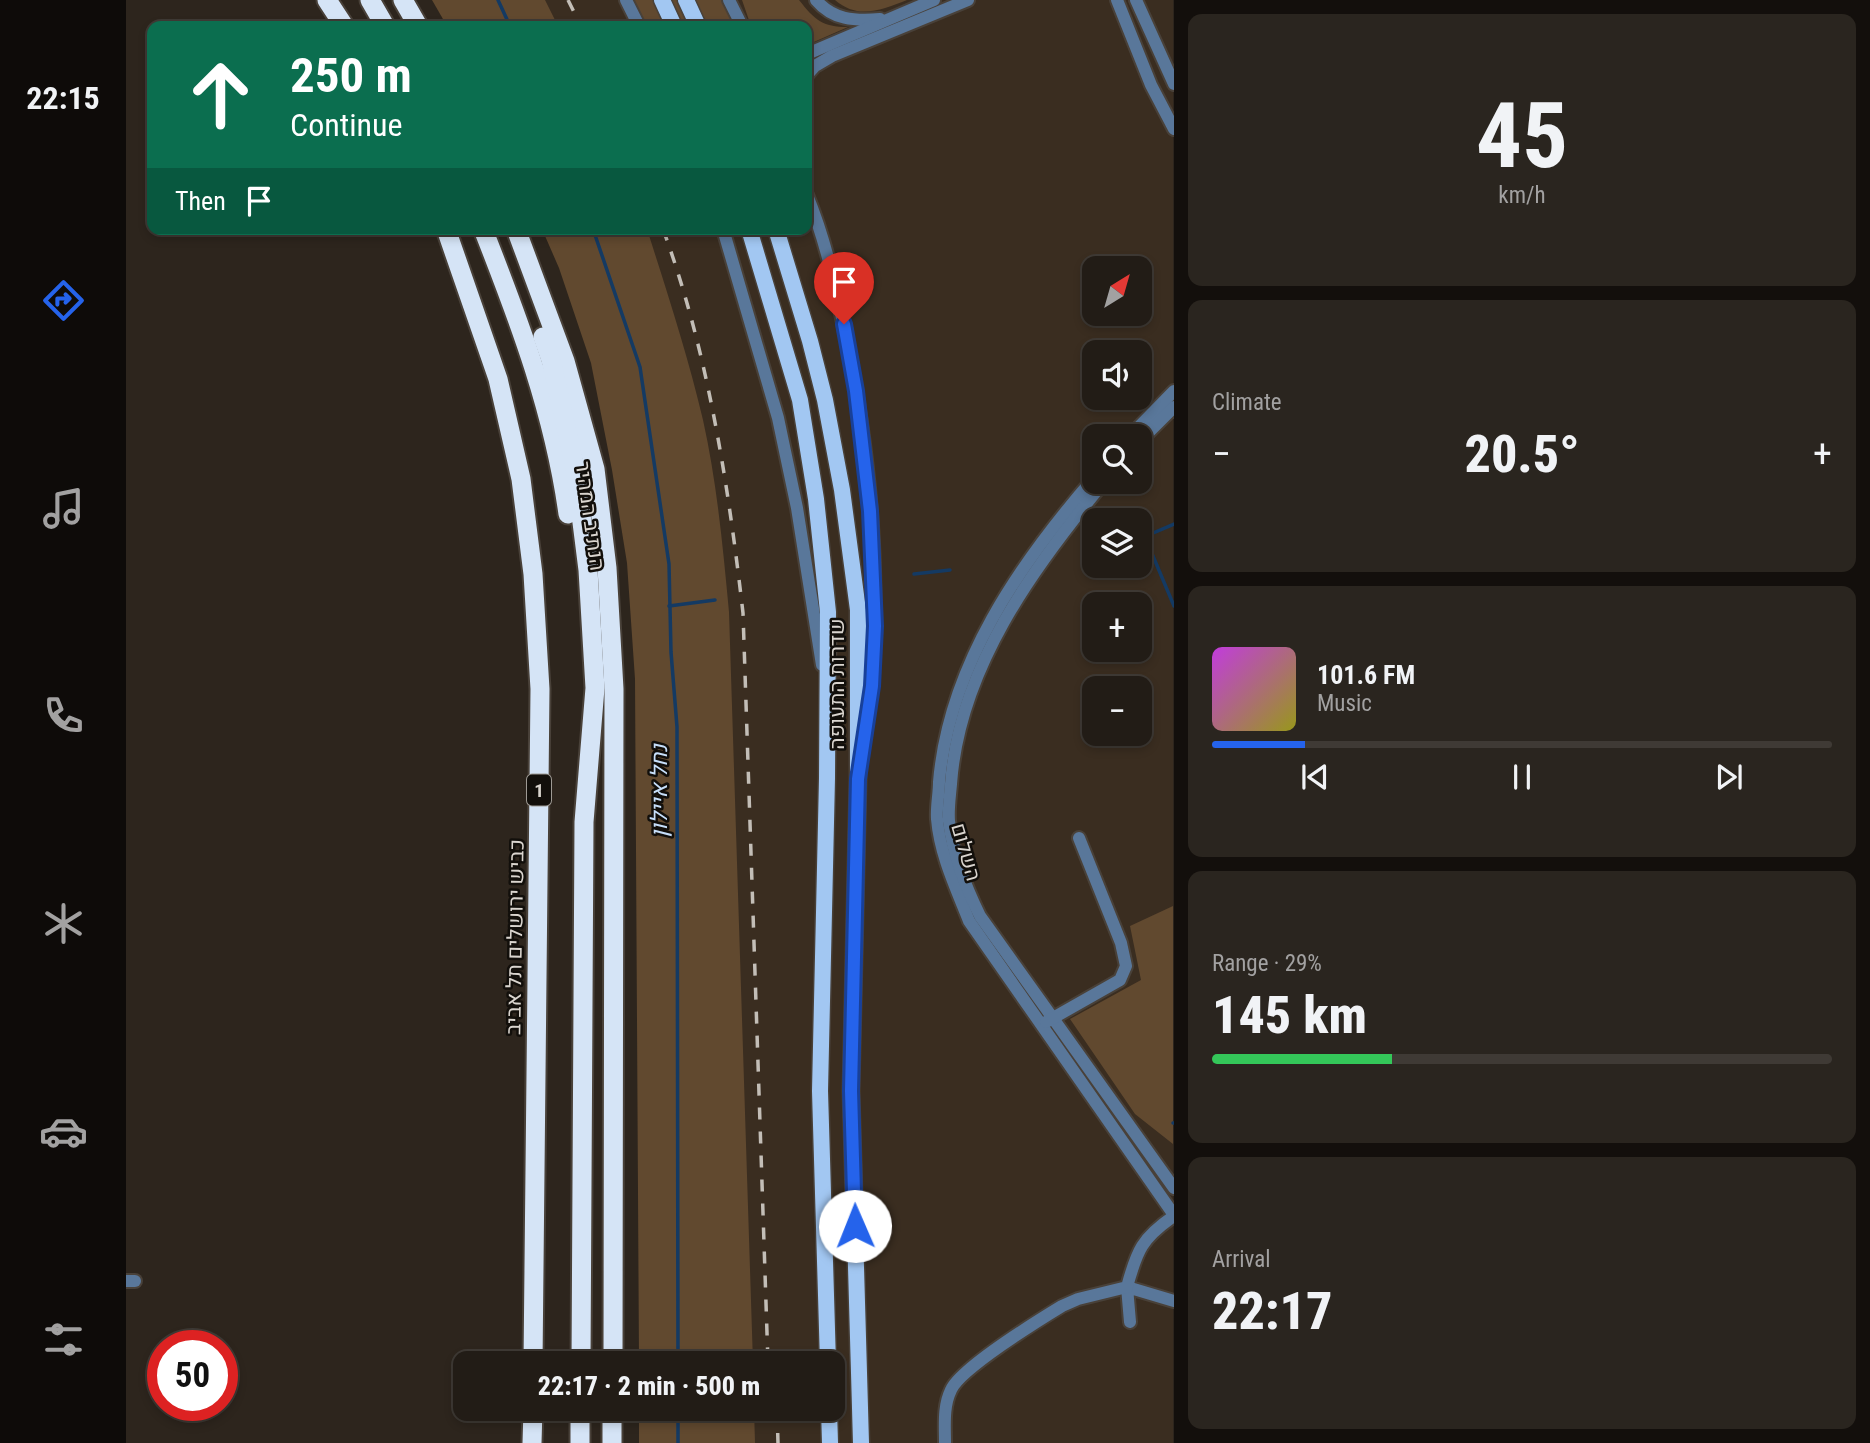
<!DOCTYPE html>
<html lang="en">
<head>
<meta charset="utf-8">
<style>
  body { margin:0; font-family:"Roboto Condensed",Heebo,sans-serif; background:#2a251f; color:#f1f3f6; height:100vh; display:flex; flex-direction:column; font-size:26px; white-space:nowrap }
  * { box-sizing:border-box; margin:0 }
  p { font-size:23px; color:#a2a1a1 }
  .icon { flex:none; width:38px; height:38px; fill:none; stroke:currentColor; stroke-width:2; stroke-linecap:round; stroke-linejoin:round }
  .map { position:relative; flex:1; overflow:hidden }
  .side { display:flex; flex-direction:column; gap:14px; padding:14px; background:#130f0c; width:696px }
  .side>* { flex:none }
  .guide { position:absolute; left:21px; top:21px; width:665px; height:214px; border-radius:14px; box-shadow:0 4px 10px #0003,0 0 0 2px #3f3a35; background:#0b6e4f; color:#fff; overflow:hidden }
  .needle { width:46px; rotate:37deg }
  .tools { position:absolute; left:956px; top:256px; display:grid; gap:14px }
  .tools a { display:grid; place-items:center; width:70px; height:70px; border-radius:14px; background:#221c16; box-shadow:0 4px 10px #0003,0 0 0 2px #3f3a35; font-size:35px }
  .speed { position:absolute; left:21px; top:1330px; display:flex; gap:14px; font-size:35px; font-weight:700; text-align:center }
  .speed>* { display:grid; place-content:center; width:91px; height:91px; border-radius:50%; background:#221c16; box-shadow:0 4px 10px #0003,0 0 0 2px #3f3a35; line-height:1 }
  .speed .limit { border:10px solid #d22; background:#fff; color:#111 }
  .pin { position:absolute; display:grid; place-items:center; width:60px; height:60px; color:#fff; margin:-72px -30px; border-radius:50% 50% 50% 0; rotate:-45deg; box-shadow:0 0 7px #0007 }
  .pin .icon { rotate:45deg }
  .me { position:absolute; width:77px; margin:-38px; rotate:359deg; stroke-linejoin:round; filter:drop-shadow(0 0 5px #0008) }
  .turn { display:flex; align-items:center; gap:24px; height:147px; padding:0 28px; font-size:32px }
  .turn .icon { width:91px; height:91px; stroke-width:2.5 }
  .turn b { display:block; font-size:49px; line-height:60px }
  .then { display:flex; align-items:center; height:66px; padding:0 28px; background:#0003; gap:14px; font-size:26px }
  .big { font-size:52px; font-weight:800; line-height:1.1 }
  .side .tile { flex:1; display:flex; flex-direction:column; justify-content:center; gap:10px; min-width:0; padding:0 24px; border-radius:14px; background:#2a251f }
  .side .dial { align-items:center; gap:0 }
  .dial b { font-size:91px; line-height:1 }
  .song { display:flex; align-items:center; gap:21px }
  .cover { width:84px; height:84px; border-radius:10px; background:linear-gradient(135deg,hsl(290 70% 55%),hsl(60 70% 35%)) }
  .played { height:7px; border-radius:4px; background:linear-gradient(90deg,#2563eb 15%,#3f3a35 15%) }
  .keys { display:flex; justify-content:space-around; direction:ltr }
  .heat { display:flex; justify-content:space-between; align-items:center; font-size:38px; direction:ltr }
  .charge { height:10px; border-radius:5px; background:linear-gradient(90deg,#34c759 29%,#3f3a35 0) }
  .trip { position:absolute; left:327px; top:1351px; width:392px; height:70px; border-radius:14px; background:#221c16; box-shadow:0 4px 10px #0003,0 0 0 2px #3f3a35; font-weight:800; line-height:70px; text-align:center }
  main { display:flex; flex:1; min-height:0 }
  .tabs { display:flex; flex-direction:column; width:126px; justify-content:space-around; align-items:center; background:#0e0b09; color:#a2a1a1 }
  .tabs .icon { width:49px; height:49px }
  .tabs .active { color:#2563eb }
  .tabs b { font-size:32px; color:#f1f3f6 }
  .map>svg:first-child { display:block }
</style>
</head>
<body>
<main>
<nav class="tabs">
<b>22:15</b>
<svg class="icon active" aria-label="directions" viewBox="0 0 24 24"><path d="M12 3l9 9-9 9-9-9zM9 14v-3h6M13 9l2 2-2 2"/></svg>
<svg class="icon" aria-label="music" viewBox="0 0 24 24"><path d="M9 18V5l10-2v13"/><circle cx="6" cy="18" r="3"/><circle cx="16" cy="16" r="3"/></svg>
<svg class="icon" aria-label="phone" viewBox="0 0 24 24"><path d="M5 4h4l2 5-3 2q2 4 5 5l2-3 5 2v4C11 20 4 13 5 4z"/></svg>
<svg class="icon" aria-label="climate" viewBox="0 0 24 24"><path d="M12 3v18M4 7l16 10M4 17L20 7"/></svg>
<svg class="icon" aria-label="car" viewBox="0 0 24 24"><path d="M5 17H2v-5l4-1 3-4h7l3 4 3 1v5h-3M9 17h6M6 11h13"/><circle cx="7" cy="17" r="2"/><circle cx="17" cy="17" r="2"/></svg>
<svg class="icon" aria-label="filters" viewBox="0 0 24 24"><path d="M4 7h16M4 17h16"/><circle cx="9" cy="7" r="2"/><circle cx="15" cy="17" r="2"/></svg>
</nav>
<div class="map">
<svg width="1048" height="1443" viewBox="0 0 1048 1443">
  <rect width="100%" height="100%" fill="#2d251d"/>
  <path fill="#3a2d20" fill-rule="evenodd" d="M 390,0 L 1047,0 L 1047,1443 L 578,1443 L 577,1409 L 707,1409 L 707,1363 L 576,1363 L 494,229 L 681,229 L 681,26 L 403,26 ZM 968,268 L 1013,268 L 1013,313 L 968,313 ZM 968,352 L 1013,352 L 1013,397 L 968,397 ZM 968,436 L 1013,436 L 1013,481 L 968,481 ZM 968,520 L 1013,520 L 1013,565 L 968,565 ZM 968,604 L 1013,604 L 1013,649 L 968,649 ZM 968,688 L 1013,688 L 1013,733 L 968,733 Z"/>
  <g fill="#61492f">
    <path d="M 306,0 L 419,0 L 432,26 L 321,26 Z"/>
    <path d="M 505,0 L 599,0 L 611,26 L 516,26 Z"/>
    <path d="M 616,0 L 673,0 C 689,20 696,27 722,27 L 681,45 L 681,26 L 625,26 Z"/>
    <path d="M 709,0 L 781,0 C 755,10 732,20 709,0 Z"/>
    <path d="M 416,229 L 521,229 C 541,292 562,356 577,420 C 591,483 597,548 603,612 L 627,1363 L 513,1363 L 509,679 L 501,563 L 486,470 L 465,363 L 433,268 Z"/>
    <path d="M 1047,906 L 1047,1144 L 1009,1114 L 944,1019 L 1015,980 L 1004,926 Z"/>
    <path d="M 513,1409 L 628,1409 L 629,1443 L 513,1443 Z"/>
  </g>
  <g fill="none" stroke-linecap="round" stroke-linejoin="round">
    <g stroke="#143a63" stroke-width="3.5">
      <path d="M 372,0 L 384,26"/>
      <path d="M 467,229 L 514,367 L 543,564 L 545,652 L 551,727 L 552,1363"/>
      <path d="M 1019,537 L 1048,606"/>
      <path d="M 1013,539 L 1048,524"/>
      <path d="M 960,552 L 968,551"/>
      <path d="M 788,574 L 824,570"/>
      <path d="M 543,606 L 589,600"/>
      <path d="M 1047,1123 L 1048,1123"/>
      <path d="M 552,1409 L 552,1443"/>
    </g>
    <g stroke="#494139" stroke-width="16">
      <g id="minor">
        <path d="M 500,0 L 513,26"/>
        <path d="M 603,0 L 616,26"/>
        <path d="M 690,0 C 707,20 728,21 754,19"/>
        <path d="M 991,0 L 1025,85 L 1048,129"/>
        <path d="M 1010,0 L 1048,84"/>
        <path d="M 681,54 L 808,0"/>
        <path d="M 681,75 L 689,66 L 706,56 L 842,0"/>
        <path d="M 681,195 C 698,236 708,279 717,323 C 746,458 759,603 738,741"/>
        <path d="M 597,229 L 652,418 L 671,508 L 696,665"/>
        <path d="M 1004,436 L 1048,391"/>
        <path d="M 1013,442 L 1048,407"/>
        <path d="M 968,478 C 893,564 823,666 813,782 C 813,794 810,808 811,819 C 814,855 830,888 843,921 L 1048,1215"/>
        <path d="M 979,481 C 907,567 833,669 825,784 C 824,796 822,809 823,821 C 827,855 839,885 854,916 L 1048,1188"/>
        <path d="M 920,1022 L 994,980 L 1000,966 L 995,943 L 953,838"/>
        <path d="M 0,1281 L 9,1281"/>
        <path d="M 1004,1322 L 1001,1287 L 1048,1301"/>
        <path d="M 819,1443 C 819,1426 817,1406 825,1390 C 834,1369 913,1320 936,1306 L 952,1299 L 1001,1287 C 1011,1250 1016,1238 1048,1216"/>
      </g>
    </g>
    <g stroke="#494139" stroke-width="19">
      <g id="major">
        <path d="M 536,0 L 548,26"/>
        <path d="M 560,0 L 572,26"/>
        <path d="M 623,229 L 674,400 L 690,499 L 702,612 L 701,778 L 694,1091 L 702,1363"/>
        <path d="M 650,229 L 684,341 L 699,400 L 716,490 L 732,610 L 732,779 L 725,1091 L 735,1443"/>
        <path d="M 703,1409 L 704,1443"/>
      </g>
    </g>
    <g stroke="#494139" stroke-width="23">
      <g id="highway">
        <path d="M 201,0 L 218,26"/>
        <path d="M 244,0 L 259,26"/>
        <path d="M 277,0 L 292,26"/>
        <path d="M 320,229 L 372,379 L 395,479 L 407,574 L 414,689 L 407,1363"/>
        <path d="M 357,229 C 394,323 428,413 442,514"/>
        <path d="M 390,229 L 439,361 L 469,469 L 481,568 L 488,689 L 487,1363"/>
        <path d="M 417,337 L 425,360 L 449,467 L 462,570 L 469,688 L 458,822 L 455,1363"/>
        <path d="M 406,1443 L 407,1409"/>
        <path d="M 454,1443 L 454,1409"/>
        <path d="M 486,1443 L 486,1409"/>
      </g>
    </g>
    <use href="#minor" stroke="#59779a" stroke-width="12"/>
    <use href="#major" stroke="#a2c7f2" stroke-width="16"/>
    <use href="#highway" stroke="#d5e4f6" stroke-width="19"/>
    <g stroke="#c3beb7" stroke-width="3.5" stroke-dasharray="12 12" stroke-linecap="butt">
      <path d="M 442,0 L 455,26"/>
      <path d="M 537,229 C 582,352 602,483 617,613 L 642,1363"/>
      <path d="M 651,1409 L 652,1443"/>
    </g>
  </g>
  <g fill="none" stroke-linecap="round" stroke-linejoin="round">
    <g stroke="#184099" stroke-width="18">
      <path id="route" d="M 718,324 L 730,391 L 744,511 L 749,626 L 746,686 L 732,779 L 725,1091 L 729,1226"/>
    </g>
    <use href="#route" stroke="#2563eb" stroke-width="12"/>
  </g>
  <g text-anchor="middle" dominant-baseline="central" stroke-width="5" stroke-linejoin="round" paint-order="stroke">
    <rect fill="#120f0b" stroke="#9e9a94" stroke-width="2" x="401" y="774.5" width="24" height="31" rx="5"/>
    <g font-size="19" font-weight="bold" fill="#dad5cf">
      <text x="413" y="790">1</text>
    </g>
    <g font-size="21" fill="#dad5cf" stroke="#120f0b">
      <text transform="translate(464 516) rotate(82)">הנתיב המהיר</text>
      <text transform="translate(711 684) rotate(-90)">שדרות התעופה</text>
      <text transform="translate(840 852) rotate(74)">השלום</text>
      <text transform="translate(389 937) rotate(-89)">כביש ירושלים תל אביב</text>
    </g>
    <g font-size="23" font-style="italic" fill="#c7dffa" stroke="#120f0b">
      <text transform="translate(533 791) rotate(-90)">נחל איילון</text>
    </g>
  </g>
</svg>
<div class="tools">
<a><svg class="needle" viewBox="-14 -14 28 28"><path d="M0-13l5 13h-10z" fill="#e53935"/><path d="M0 13l5-13h-10z" fill="#a2a1a1"/></svg></a>
<a><svg class="icon" aria-label="sound" viewBox="0 0 24 24"><path d="M4 9h4l5-4v14l-5-4H4zM17 9q2 3 0 6"/></svg></a>
<a><svg class="icon" aria-label="search" viewBox="0 0 24 24"><circle cx="10" cy="10" r="6"/><path d="M15 15l6 6"/></svg></a>
<a><svg class="icon" aria-label="layers" viewBox="0 0 24 24"><path d="M12 4l9 5-9 5-9-5zM3 14l9 5 9-5"/></svg></a>
<a>+</a>
<a>−</a>
</div>
<div class="speed"><div class="limit">50</div></div>
<div class="pin" style="left:718px;top:324px;background:#d93025"><svg class="icon" aria-label="arrive" viewBox="0 0 24 24"><path d="M6 21V4h12l-3 4 3 4H6"/></svg></div>
<svg class="me" style="left:729px;top:1226px" viewBox="-20 -20 40 40"><circle r="19" fill="#fff"/><path d="M0-13L10 11 0 6-10 11z" fill="#2563eb"/></svg>
<div class="trip">22:17 · 2 min · 500 m</div>
<div class="guide">
<div class="turn"><svg class="icon" aria-label="ahead" viewBox="0 0 24 24"><path d="M12 20V5M6 11l6-6 6 6"/></svg><div><b>250 m</b>Continue</div></div>
<div class="then">Then<svg class="icon" aria-label="arrive" viewBox="0 0 24 24"><path d="M6 21V4h12l-3 4 3 4H6"/></svg></div>
</div>
</div>
<section class="side">
<div class="tile dial"><b>45</b><p>km/h</p></div>
<div class="tile"><p>Climate</p>
<div class="heat"><a>−</a><b class="big">20.5°</b><a>+</a></div>
</div>
<div class="tile">
<div class="song"><i class="cover"></i><div><b>101.6 FM</b><p>Music</p></div></div>
<div class="played"></div>
<div class="keys"><svg class="icon" aria-label="previous" viewBox="0 0 24 24"><path d="M18 5L8 12l10 7zM5 5v14"/></svg><svg class="icon" aria-label="pause" viewBox="0 0 24 24"><path d="M8 5v14M16 5v14"/></svg><svg class="icon" aria-label="next" viewBox="0 0 24 24"><path d="M6 5l10 7-10 7zM19 5v14"/></svg></div>
</div>
<div class="tile"><p>Range · 29%</p><b class="big">145 km</b><div class="charge"></div></div>
<div class="tile"><p>Arrival</p><b class="big">22:17</b></div>
</section>
</main>
</body>
</html>
